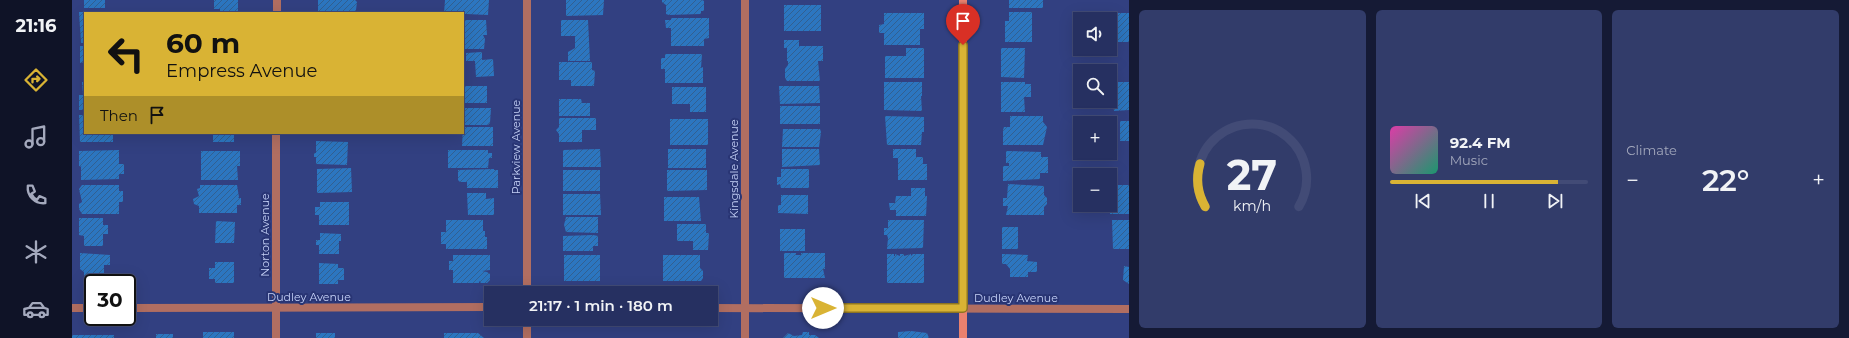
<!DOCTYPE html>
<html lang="en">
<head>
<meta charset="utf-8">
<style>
  body { margin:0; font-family:Montserrat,sans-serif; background:#323c6a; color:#f1f3f6; height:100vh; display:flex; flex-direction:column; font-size:15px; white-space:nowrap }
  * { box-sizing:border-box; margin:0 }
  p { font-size:13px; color:#a4a9bd }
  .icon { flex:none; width:22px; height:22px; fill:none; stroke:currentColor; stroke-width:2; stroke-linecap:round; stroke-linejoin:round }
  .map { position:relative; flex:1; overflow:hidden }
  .details { display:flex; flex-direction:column; gap:10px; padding:10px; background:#151a35; width:720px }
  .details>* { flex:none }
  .hud { position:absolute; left:12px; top:12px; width:380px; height:122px; border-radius:0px; box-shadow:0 4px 16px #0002,0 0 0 1px #424b76; background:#d9b334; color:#111; overflow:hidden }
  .tools { position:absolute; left:1001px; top:12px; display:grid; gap:8px }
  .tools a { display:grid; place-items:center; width:44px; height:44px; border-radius:0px; background:#263061; box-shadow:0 4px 16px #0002,0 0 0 1px #424b76; font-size:20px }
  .speed { position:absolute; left:12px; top:274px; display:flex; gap:8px; font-size:20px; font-weight:700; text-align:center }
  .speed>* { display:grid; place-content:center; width:52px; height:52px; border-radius:50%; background:#263061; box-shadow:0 4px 16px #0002,0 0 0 1px #424b76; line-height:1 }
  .speed .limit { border:2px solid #111; border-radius:6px; background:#fff; color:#111 }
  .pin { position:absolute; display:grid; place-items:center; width:34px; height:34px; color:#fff; margin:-41px -17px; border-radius:50% 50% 50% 0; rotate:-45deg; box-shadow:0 0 4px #0007 }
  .pin .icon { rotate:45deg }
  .me { position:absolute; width:44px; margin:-22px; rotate:90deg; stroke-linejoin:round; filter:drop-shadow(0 0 3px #0008) }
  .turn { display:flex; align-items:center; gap:14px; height:84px; padding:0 16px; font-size:18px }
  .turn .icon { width:52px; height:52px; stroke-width:2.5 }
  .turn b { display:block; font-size:28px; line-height:34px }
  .then { display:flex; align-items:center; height:38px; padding:0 16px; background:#0003; gap:8px; font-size:15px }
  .big { font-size:30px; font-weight:600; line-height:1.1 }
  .details .card { flex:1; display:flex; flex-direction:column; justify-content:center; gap:6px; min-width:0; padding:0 14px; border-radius:6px; background:#323c6a }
  .details .dial { align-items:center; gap:0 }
  .dial svg { height:104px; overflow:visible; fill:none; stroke:#424b76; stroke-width:7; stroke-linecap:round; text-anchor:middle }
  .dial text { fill:#f1f3f6; stroke:none }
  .song { display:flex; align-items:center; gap:12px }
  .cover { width:48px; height:48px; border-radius:6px; background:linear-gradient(135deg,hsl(320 70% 55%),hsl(160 70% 35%)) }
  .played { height:4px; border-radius:2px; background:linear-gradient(90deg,#d9b334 85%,#424b76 85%) }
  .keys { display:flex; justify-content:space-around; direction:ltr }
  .heat { display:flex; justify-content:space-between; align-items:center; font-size:22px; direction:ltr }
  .details .tiles { flex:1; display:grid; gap:10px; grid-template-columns:repeat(3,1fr) }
  .trip { position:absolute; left:412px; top:286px; width:234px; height:40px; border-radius:0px; background:#263061; box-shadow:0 4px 16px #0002,0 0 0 1px #424b76; font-weight:600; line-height:40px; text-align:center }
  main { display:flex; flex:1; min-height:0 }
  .tab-bar { display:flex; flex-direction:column; width:72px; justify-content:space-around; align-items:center; background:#0f1327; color:#a4a9bd }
  .tab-bar .icon { width:28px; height:28px }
  .tab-bar .current { color:#d9b334 }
  .tab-bar b { font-size:18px; color:#f1f3f6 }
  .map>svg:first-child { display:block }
</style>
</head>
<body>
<main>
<nav class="tab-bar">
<b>21:16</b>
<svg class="icon current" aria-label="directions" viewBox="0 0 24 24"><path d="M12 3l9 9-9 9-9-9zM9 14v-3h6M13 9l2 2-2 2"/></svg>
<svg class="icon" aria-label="music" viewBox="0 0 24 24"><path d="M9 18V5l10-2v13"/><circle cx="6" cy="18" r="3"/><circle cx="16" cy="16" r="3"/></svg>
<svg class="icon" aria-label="phone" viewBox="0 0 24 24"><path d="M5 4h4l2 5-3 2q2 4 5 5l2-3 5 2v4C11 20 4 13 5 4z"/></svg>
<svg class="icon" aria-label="climate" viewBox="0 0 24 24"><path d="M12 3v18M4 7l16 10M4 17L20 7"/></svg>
<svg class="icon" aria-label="car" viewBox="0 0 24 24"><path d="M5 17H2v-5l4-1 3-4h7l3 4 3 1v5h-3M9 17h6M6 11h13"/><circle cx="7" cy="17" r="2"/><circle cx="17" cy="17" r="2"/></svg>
</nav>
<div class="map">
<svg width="1057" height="338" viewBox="0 0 1057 338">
  <defs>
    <pattern id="building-hatch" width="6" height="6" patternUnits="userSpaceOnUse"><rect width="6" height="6" fill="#2c76c0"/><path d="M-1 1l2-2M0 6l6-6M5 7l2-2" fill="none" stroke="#326091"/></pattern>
  </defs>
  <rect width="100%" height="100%" fill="#324081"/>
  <g fill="url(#building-hatch)">
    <rect x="12" y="0" width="21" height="8"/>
    <path d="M 142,0 L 166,0 L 166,13 L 148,13 L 148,9 L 142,9 Z"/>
    <path d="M 246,0 L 283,0 L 285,2 L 284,10 L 283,13 L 246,13 Z"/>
    <path d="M 373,0 L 417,0 L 416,15 L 372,13 Z"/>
    <path d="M 494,0 L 532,0 L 531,15 L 494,16 Z"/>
    <path d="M 590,0 L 630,0 L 632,1 L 632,11 L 629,11 L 629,14 L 597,15 L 594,14 L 594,5 L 590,2 Z"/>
    <rect x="937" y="0" width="34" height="8"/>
    <rect x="712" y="5" width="37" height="26"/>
    <path d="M 7,12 L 13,12 L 13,43 L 9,43 Z"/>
    <path d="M 937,12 L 960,12 L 960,42 L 933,42 L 933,21 L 937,21 Z"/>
    <path d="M 812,13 L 852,13 L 852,29 L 848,29 L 848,45 L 812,45 L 812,33 L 807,33 L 807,25 L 812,24 Z"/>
    <path d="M 1037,13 L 1057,13 L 1057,42 L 1038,42 Z"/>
    <path d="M 599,18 L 637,18 L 637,38 L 632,39 L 632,46 L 599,46 L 599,28 L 594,28 L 593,20 L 599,20 Z"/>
    <path d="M 391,20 L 414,20 L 415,35 L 411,35 L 413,39 L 412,49 L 391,49 Z"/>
    <path d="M 489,20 L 516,20 L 518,61 L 496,61 L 496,52 L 503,48 L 503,36 L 489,36 Z"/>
    <path d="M 712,40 L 727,40 L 727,46 L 751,46 L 751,61 L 746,61 L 748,81 L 715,81 L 713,78 L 713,69 L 716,65 L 716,61 L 715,61 L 715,48 L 712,48 Z"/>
    <path d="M 8,46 L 13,46 L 13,62 L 8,63 Z"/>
    <path d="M 834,48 L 852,48 L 852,78 L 813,78 L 813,56 L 834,56 Z"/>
    <path d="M 929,48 L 953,48 L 952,78 L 929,77 Z"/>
    <path d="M 410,52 L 410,60 L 421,59 L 422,76 L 404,77 L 403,61 L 394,61 L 394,53 Z"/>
    <path d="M 593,54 L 630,54 L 629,68 L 631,67 L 631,83 L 593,83 L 593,69 L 589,69 L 589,58 L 593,58 Z"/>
    <path d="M 487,62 L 520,62 L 520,70 L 523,71 L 522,86 L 499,86 L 499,80 L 487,80 Z"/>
    <path d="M 10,82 L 13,82 L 13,110 L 7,110 L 7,95 L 11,95 Z"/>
    <path d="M 812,82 L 850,82 L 850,96 L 849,96 L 850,111 L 812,110 Z"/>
    <path d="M 929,82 L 953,82 L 953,84 L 959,84 L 959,97 L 952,97 L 953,112 L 929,112 Z"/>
    <path d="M 1040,82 L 1057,82 L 1057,110 L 1042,111 L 1041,102 L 1038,100 Z"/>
    <rect x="391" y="86" width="24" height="17"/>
    <path d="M 707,86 L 747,86 L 748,103 L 708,104 Z"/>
    <path d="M 600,87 L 634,87 L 634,112 L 618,112 L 618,104 L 600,104 Z"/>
    <path d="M 487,99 L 509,99 L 510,103 L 518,103 L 518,116 L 487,116 Z"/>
    <rect x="708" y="106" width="40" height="18"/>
    <path d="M 391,108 L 419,108 L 418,123 L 416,125 L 391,125 Z"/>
    <path d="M 7,115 L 13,115 L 13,133 L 41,133 L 41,142 L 8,142 Z"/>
    <path d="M 813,116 L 852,117 L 852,132 L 850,132 L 849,145 L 815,145 Z"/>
    <path d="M 938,116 L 971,116 L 971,122 L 975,127 L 971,145 L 931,145 L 931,130 L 932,127 L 938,127 Z"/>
    <path d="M 487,118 L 524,118 L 524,130 L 510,130 L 510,142 L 487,142 L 487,134 L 484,130 L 487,127 Z"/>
    <rect x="598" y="119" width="38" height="26"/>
    <rect x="1048" y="121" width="9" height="20"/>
    <path d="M 391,127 L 421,127 L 421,146 L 390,146 Z"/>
    <path d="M 711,129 L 748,129 L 749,132 L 747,147 L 710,147 Z"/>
    <rect x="141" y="133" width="21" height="9"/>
    <path d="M 244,141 L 276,142 L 275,165 L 244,164 L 244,157 L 242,157 L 242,153 L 244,153 Z"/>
    <path d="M 528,149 L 529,167 L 491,167 L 491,150 Z"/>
    <rect x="596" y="149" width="38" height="19"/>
    <path d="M 710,149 L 747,149 L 748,165 L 710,167 Z"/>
    <path d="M 821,149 L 844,149 L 844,157 L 851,157 L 851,164 L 855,164 L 855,180 L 826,180 L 826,158 L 821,158 Z"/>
    <path d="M 47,150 L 47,164 L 52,164 L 52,174 L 47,174 L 47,179 L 9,180 L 9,167 L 10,167 L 7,166 L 7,151 Z"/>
    <path d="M 376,150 L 416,150 L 416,153 L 420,153 L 420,158 L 417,158 L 416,168 L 376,168 Z"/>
    <path d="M 129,151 L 168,151 L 168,166 L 165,166 L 166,180 L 129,180 Z"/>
    <path d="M 934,151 L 969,152 L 969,157 L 976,157 L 976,173 L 968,173 L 968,179 L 931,181 L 931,166 L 937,166 L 937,163 L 934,163 Z"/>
    <path d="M 279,168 L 280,192 L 245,193 L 245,169 Z"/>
    <path d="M 422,169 L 422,170 L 426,170 L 426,188 L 395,188 L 395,182 L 388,182 L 386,180 L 386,170 Z"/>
    <path d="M 709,169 L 737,169 L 737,188 L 709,188 L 708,184 L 705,185 L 705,177 L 709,177 Z"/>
    <rect x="491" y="170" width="37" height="21"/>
    <path d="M 595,170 L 635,170 L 635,190 L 595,191 Z"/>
    <path d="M 936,184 L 972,186 L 972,195 L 975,198 L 975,204 L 972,207 L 972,215 L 934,215 L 936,206 L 931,206 L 931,198 L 935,198 Z"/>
    <path d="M 10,185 L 47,185 L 47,191 L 51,191 L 51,202 L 47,202 L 47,214 L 10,214 L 7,209 L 7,204 L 10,202 L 7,189 Z"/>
    <path d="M 128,185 L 165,185 L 167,197 L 166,198 L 169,198 L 169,205 L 165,205 L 165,213 L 127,213 L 127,206 L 122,204 L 121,199 L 127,196 L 125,189 L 128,188 Z"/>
    <rect x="1038" y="185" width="19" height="29"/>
    <path d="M 839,188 L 853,188 L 853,196 L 855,196 L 854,216 L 824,216 L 824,210 L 818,210 L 817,203 L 823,203 L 824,196 L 839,196 Z"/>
    <path d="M 395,193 L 414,193 L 414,199 L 422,198 L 422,215 L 396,215 Z"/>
    <path d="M 491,194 L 528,194 L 529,215 L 491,215 Z"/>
    <path d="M 709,195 L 736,195 L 736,214 L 706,213 L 706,205 L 709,205 Z"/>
    <path d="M 592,197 L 627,197 L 629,221 L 592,221 Z"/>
    <path d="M 248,202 L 277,202 L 277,225 L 247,225 L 247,215 L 243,215 L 243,207 L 248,207 Z"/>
    <path d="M 494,217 L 526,217 L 526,233 L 494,232 L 492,225 Z"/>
    <path d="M 7,218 L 31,218 L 31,225 L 36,225 L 36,234 L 31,234 L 31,246 L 12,246 L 12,236 L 7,235 Z"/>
    <path d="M 374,220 L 411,220 L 411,231 L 413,231 L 413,237 L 415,237 L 415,249 L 374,249 L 374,244 L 369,244 L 369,232 L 374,232 Z"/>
    <path d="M 816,220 L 852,220 L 851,248 L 815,249 L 816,238 L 815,235 L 812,235 L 812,228 L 816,228 Z"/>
    <path d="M 1040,220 L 1057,220 L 1057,249 L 1041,249 Z"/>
    <path d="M 144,221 L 163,222 L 162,243 L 143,243 Z"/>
    <path d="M 605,224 L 634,224 L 634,233 L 637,233 L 636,250 L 621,250 L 621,241 L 605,241 Z"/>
    <rect x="930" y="227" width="16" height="22"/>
    <rect x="708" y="229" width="25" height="22"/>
    <path d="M 248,233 L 269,234 L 269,241 L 267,241 L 267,254 L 247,254 L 247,245 L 244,245 L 244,240 L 248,240 Z"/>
    <path d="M 521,235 L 526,236 L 526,246 L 521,246 L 521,251 L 491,251 L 491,236 Z"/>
    <path d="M 8,253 L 38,255 L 38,265 L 32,265 L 32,280 L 12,280 L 12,272 L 8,269 Z"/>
    <path d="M 712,253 L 724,253 L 724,255 L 729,255 L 729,253 L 753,253 L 753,269 L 751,269 L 753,278 L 712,278 Z"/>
    <path d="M 815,254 L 822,254 L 822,256 L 823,256 L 823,254 L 828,256 L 828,254 L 832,254 L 832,256 L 839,254 L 839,256 L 841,254 L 852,254 L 852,283 L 815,283 Z"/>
    <path d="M 930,254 L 956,255 L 955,261 L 965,262 L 965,272 L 956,272 L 956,277 L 938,277 L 938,269 L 934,264 L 930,264 Z"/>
    <path d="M 381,255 L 418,255 L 418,270 L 410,271 L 415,272 L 418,274 L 418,280 L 415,283 L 409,283 L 407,281 L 407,283 L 381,283 L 381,270 L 377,270 L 377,261 L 381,261 Z"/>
    <rect x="492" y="255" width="36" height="26"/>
    <path d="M 591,255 L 628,255 L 628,268 L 631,271 L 631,278 L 629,281 L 591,281 Z"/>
    <path d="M 143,262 L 162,262 L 162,283 L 143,283 L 143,279 L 137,279 L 137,268 L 143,268 Z"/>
    <path d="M 247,263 L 266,264 L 266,268 L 272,268 L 272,280 L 266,280 L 266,284 L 247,284 Z"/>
    <path d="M 1052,266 L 1057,267 L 1057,284 L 1051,280 Z"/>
    <path d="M 839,331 L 855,333 L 857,338 L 826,338 L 826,332 Z"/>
    <rect x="131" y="332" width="31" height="6"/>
    <path d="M 731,332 L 737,332 L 737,335 L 743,335 L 747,338 L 711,338 L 716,333 L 722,336 L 730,335 Z"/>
    <rect x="244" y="333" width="19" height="5"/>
    <path d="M 372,333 L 406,333 L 412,338 L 372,338 Z"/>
    <rect x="84" y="334" width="17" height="4"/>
    <rect x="0" y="335" width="42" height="3"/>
  </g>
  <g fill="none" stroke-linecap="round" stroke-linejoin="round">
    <g stroke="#b16e61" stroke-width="8">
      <path d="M 455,0 L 455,293"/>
      <path d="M 205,13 L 205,0"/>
      <path d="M 0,308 L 21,308"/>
      <path d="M 55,308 L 419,307"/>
      <path d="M 639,308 L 1057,309"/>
      <path d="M 204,338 L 204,133"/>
      <path d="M 455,338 L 455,319"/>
      <path d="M 673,338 L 673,0"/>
    </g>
    <path stroke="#ea816e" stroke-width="8" d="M 891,0 L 891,338"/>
  </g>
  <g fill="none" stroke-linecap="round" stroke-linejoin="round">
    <g stroke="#8d7422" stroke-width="10">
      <path id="route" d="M 751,308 L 891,308 L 891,45"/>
    </g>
    <use href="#route" stroke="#d9b334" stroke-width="7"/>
  </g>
  <g text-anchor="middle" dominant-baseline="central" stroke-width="4" stroke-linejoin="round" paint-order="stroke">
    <g font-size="11" fill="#c5d1f7" stroke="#293574">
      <text transform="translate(444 147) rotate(-90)">Parkview Avenue</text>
      <text transform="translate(662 169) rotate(-90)">Kingsdale Avenue</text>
      <text transform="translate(193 235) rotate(-90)">Norton Avenue</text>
      <text x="237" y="297">Dudley Avenue</text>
      <text x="944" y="298">Dudley Avenue</text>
    </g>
  </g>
</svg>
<div class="tools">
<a><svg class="icon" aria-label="sound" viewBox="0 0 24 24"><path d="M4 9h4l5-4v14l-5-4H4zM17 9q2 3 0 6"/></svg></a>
<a><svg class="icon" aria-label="search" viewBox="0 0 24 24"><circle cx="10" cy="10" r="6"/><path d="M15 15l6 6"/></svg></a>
<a>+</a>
<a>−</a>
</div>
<div class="speed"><div class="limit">30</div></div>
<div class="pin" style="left:891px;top:45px;background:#d93025"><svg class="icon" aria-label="arrive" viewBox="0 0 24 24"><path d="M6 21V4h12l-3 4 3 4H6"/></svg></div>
<svg class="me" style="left:751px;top:308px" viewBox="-20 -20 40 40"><circle r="19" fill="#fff"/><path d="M0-13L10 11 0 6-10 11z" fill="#d9b334"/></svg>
<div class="trip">21:17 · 1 min · 180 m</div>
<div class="hud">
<div class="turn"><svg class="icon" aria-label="left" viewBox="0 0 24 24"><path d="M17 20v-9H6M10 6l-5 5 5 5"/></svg><div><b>60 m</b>Empress Avenue</div></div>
<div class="then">Then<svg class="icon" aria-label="arrive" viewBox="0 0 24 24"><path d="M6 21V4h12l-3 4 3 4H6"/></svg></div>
</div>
</div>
<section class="details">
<div class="tiles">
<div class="card dial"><svg viewBox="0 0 100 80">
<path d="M14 69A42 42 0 1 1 86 69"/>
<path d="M14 69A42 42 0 0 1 10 36" stroke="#d9b334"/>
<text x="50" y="56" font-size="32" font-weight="700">27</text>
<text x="50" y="72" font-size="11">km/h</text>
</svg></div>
<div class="card">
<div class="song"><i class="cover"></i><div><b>92.4 FM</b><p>Music</p></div></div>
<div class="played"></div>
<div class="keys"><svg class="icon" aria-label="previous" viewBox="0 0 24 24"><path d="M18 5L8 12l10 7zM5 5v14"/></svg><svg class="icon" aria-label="pause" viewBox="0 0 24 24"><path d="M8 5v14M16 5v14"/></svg><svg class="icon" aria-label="next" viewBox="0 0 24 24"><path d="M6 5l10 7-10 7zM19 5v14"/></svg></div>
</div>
<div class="card"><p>Climate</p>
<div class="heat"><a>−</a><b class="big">22°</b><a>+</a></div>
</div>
</div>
</section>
</main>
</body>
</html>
